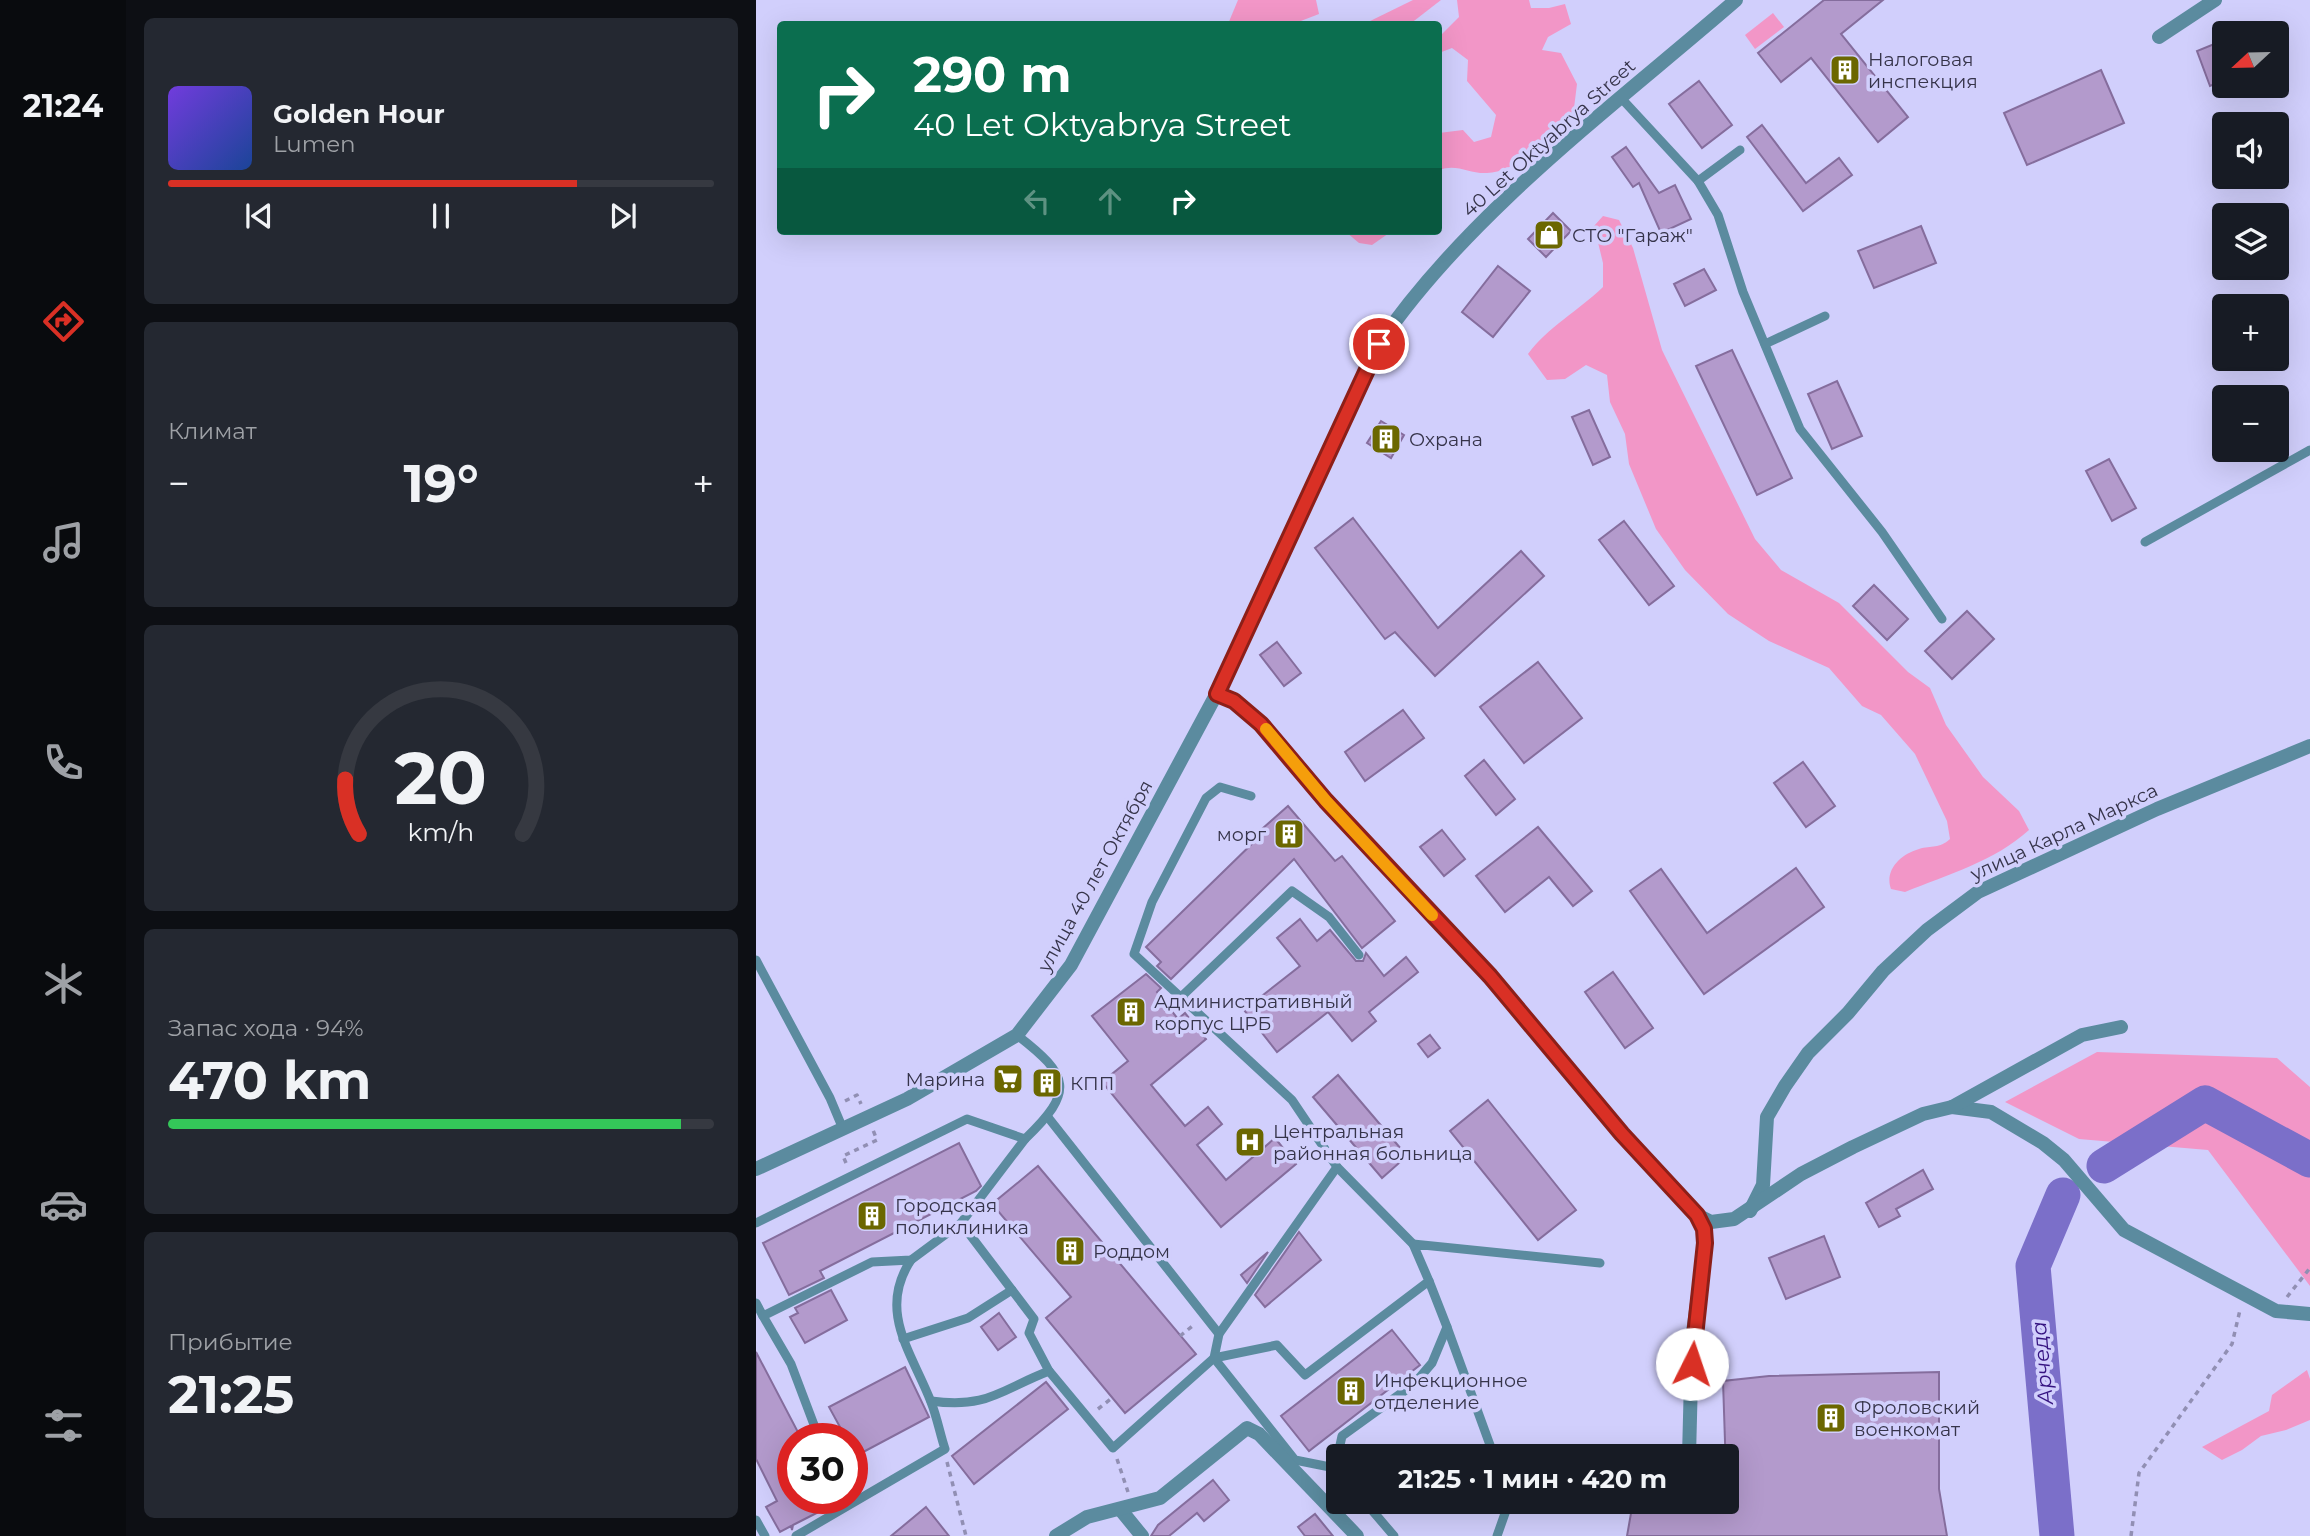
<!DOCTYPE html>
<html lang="ru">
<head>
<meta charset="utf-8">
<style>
  body { margin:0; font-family:Montserrat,sans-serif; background:#242831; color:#f1f3f6; height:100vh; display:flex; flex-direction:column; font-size:26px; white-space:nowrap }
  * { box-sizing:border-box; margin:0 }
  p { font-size:23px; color:#9ea1a6 }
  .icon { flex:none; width:38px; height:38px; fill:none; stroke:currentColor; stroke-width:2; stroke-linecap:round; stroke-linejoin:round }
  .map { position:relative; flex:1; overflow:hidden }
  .side { display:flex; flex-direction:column; gap:18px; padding:18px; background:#0d0f14; width:630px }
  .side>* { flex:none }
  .guide { position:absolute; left:21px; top:21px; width:665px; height:214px; border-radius:7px; box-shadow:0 7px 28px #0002; background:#0b6e4f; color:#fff; overflow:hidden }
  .needle { width:46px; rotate:248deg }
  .controls { position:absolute; left:1456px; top:21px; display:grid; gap:14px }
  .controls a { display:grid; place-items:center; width:77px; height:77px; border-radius:7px; background:#171b24; box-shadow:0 7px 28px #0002; font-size:35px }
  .speed { position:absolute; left:21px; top:1423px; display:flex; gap:14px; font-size:35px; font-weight:700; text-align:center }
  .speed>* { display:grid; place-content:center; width:91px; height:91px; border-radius:50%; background:#171b24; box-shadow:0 7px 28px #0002; line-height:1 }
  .speed .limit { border:10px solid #d22; background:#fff; color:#111 }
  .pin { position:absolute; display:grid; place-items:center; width:60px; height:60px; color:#fff; margin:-30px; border:4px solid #fff; border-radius:50%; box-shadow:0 2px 7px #0007 }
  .me { position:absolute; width:77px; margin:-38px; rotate:4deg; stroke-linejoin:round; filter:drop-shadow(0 0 5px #0008) }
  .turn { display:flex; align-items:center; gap:24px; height:147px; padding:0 21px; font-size:32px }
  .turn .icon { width:91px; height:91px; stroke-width:2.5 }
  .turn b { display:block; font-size:49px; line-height:60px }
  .lanes { display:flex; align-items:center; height:66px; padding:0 21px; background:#0003; justify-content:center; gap:35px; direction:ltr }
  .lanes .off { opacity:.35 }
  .big { font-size:52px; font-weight:700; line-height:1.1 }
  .side .tile { flex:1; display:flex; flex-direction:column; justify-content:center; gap:10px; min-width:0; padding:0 24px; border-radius:10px; background:#242831 }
  .side .dial { align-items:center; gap:0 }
  .dial svg { height:182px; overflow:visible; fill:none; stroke:#363941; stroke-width:7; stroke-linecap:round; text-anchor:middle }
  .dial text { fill:#f1f3f6; stroke:none }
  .song { display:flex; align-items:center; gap:21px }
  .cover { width:84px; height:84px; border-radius:10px; background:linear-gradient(135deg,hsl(260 70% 55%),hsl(220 70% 35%)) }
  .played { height:7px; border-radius:4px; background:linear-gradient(90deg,#d93025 75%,#363941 75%) }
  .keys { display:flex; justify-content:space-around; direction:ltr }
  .heat { display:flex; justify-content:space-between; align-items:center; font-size:38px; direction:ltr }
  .charge { height:10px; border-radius:5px; background:linear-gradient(90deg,#34c759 94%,#363941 0) }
  .trip { position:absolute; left:570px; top:1444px; width:413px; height:70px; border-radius:7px; background:#171b24; box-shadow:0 7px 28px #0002; font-weight:700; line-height:70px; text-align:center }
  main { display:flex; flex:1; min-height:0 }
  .menu { display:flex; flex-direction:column; width:126px; justify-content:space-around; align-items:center; background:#090b0e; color:#9ea1a6 }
  .menu .icon { width:49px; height:49px }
  .menu .on { color:#d93025 }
  .menu b { font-size:32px; color:#f1f3f6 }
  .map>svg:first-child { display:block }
</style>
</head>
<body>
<main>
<nav class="menu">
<b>21:24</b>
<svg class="icon on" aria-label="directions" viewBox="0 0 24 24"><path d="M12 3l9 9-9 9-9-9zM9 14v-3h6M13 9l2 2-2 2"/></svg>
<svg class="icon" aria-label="music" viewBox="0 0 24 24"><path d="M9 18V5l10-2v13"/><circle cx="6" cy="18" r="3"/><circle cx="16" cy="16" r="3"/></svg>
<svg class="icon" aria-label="phone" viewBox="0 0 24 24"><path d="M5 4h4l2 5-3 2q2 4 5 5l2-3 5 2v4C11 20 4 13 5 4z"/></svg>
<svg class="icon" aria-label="climate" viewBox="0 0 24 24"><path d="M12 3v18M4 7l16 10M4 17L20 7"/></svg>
<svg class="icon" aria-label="car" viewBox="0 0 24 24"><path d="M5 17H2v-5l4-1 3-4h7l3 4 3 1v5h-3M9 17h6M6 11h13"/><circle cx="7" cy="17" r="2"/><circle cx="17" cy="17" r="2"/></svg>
<svg class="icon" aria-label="filters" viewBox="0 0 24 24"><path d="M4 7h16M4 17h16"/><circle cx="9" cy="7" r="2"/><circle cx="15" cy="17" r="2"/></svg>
</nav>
<section class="side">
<div class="tile">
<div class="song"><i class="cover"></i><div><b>Golden Hour</b><p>Lumen</p></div></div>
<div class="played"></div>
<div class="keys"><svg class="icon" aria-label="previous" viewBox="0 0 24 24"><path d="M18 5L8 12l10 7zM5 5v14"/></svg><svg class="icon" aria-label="pause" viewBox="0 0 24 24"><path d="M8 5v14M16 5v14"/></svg><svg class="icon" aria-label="next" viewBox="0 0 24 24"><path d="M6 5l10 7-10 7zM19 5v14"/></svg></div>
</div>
<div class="tile"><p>Климат</p>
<div class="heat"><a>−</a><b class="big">19°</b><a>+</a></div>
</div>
<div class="tile dial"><svg viewBox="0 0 100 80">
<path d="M14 69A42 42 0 1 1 86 69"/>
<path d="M14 69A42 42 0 0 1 8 45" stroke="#d93025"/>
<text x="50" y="56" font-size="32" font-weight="700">20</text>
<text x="50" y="72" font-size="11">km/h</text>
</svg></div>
<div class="tile"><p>Запас хода · 94%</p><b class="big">470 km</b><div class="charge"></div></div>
<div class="tile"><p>Прибытие</p><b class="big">21:25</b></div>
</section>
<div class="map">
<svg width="1554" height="1536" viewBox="0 0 1554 1536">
  <rect width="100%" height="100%" fill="#d1cffc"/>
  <g fill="#f296c7">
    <path d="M 482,0 L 560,0 L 563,14 L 537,24 L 472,24 Z"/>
    <path d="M 657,0 L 685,0 L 654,24 L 608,24 Z"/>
    <path d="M 701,0 L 773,0 L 775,8 L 793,8 L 809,4 L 815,24 L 792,37 L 786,50 L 805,53 L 821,84 L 817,116 C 792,137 764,171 731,173 C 713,174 701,163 683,170 L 683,133 L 707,130 L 718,142 L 735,137 L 740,115 L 711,81 L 712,60 L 696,48 L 683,53 L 683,37 L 703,17 Z"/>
    <path d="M 1017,13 L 1028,27 L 999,49 L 989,35 Z"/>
    <path d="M 847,216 L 863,220 L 877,248 L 906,350 L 999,539 L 1025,570 L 1083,603 L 1152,672 L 1174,688 L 1190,725 L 1227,777 L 1263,811 L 1273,830 C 1239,861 1191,875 1149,892 L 1135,889 C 1128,870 1145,854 1163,849 C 1176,845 1183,849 1194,839 L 1191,821 L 1159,754 L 1125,715 L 1106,706 L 1073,668 L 1013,641 L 972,614 L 929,570 L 900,529 L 873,464 L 869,434 L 854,402 L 851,375 L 830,365 L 809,379 L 791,380 L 772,354 C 792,327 822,311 847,287 L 847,263 L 838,226 Z"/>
    <path d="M 636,231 L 616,245 L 603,243 L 590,232 Z"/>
    <path d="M 1341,1052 L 1521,1058 L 1554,1087 L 1554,1286 L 1452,1150 L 1323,1139 L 1249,1102 Z"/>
    <path d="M 1551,1370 L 1554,1379 L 1554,1420 L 1530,1430 L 1505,1436 L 1486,1450 L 1466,1460 L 1446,1447 L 1513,1411 L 1516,1395 Z"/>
  </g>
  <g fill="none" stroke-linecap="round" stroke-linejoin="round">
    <g stroke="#7b6fc9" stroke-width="35">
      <path d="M 1348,1166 L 1449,1103 L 1554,1160"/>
      <path d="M 1301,1536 L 1277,1266 L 1307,1195"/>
    </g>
  </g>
  <g fill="#b39acc" stroke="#856d9d" stroke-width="2">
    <path d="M 1068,0 L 1127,0 L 1085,34 L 1152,117 L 1122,142 L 1055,58 L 1025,82 L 1002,53 Z"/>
    <path d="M 1468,40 L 1468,80 L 1454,86 L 1441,51 Z"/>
    <path d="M 1345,70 L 1368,123 L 1271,165 L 1248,113 Z"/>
    <path d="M 943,81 L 976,125 L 946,148 L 913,104 Z"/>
    <path d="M 1006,125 L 1050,183 L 1083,158 L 1096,175 L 1047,211 L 991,137 Z"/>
    <path d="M 870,147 L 903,193 L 919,185 L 935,219 L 905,233 L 883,183 L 877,187 L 856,157 Z"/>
    <path d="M 797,213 L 815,231 L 790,257 L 772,239 Z"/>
    <path d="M 1165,226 L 1180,263 L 1118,288 L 1102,251 Z"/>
    <path d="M 742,266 L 774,291 L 737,337 L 706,312 Z"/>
    <path d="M 948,269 L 960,290 L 929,306 L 918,284 Z"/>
    <path d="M 976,350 L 1036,478 L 1001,495 L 940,366 Z"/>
    <path d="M 1081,381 L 1106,436 L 1076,449 L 1052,394 Z"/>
    <path d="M 833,410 L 854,457 L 837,465 L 816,417 Z"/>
    <path d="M 625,421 L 648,435 L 635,458 L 611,443 Z"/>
    <path d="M 1353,459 L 1380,508 L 1356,521 L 1330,471 Z"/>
    <path d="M 597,518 L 682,628 L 765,551 L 788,576 L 679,676 L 639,632 L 629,639 L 559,548 Z"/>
    <path d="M 868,521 L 918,586 L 893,605 L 843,540 Z"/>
    <path d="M 1118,585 L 1152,619 L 1131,640 L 1097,606 Z"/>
    <path d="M 1211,611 L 1238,639 L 1196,679 L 1169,651 Z"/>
    <path d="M 521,642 L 545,673 L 528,686 L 504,655 Z"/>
    <path d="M 782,662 L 826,718 L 768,763 L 724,707 Z"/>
    <path d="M 647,710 L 668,738 L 609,781 L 589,752 Z"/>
    <path d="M 728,760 L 759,799 L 740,815 L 709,776 Z"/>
    <path d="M 1047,762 L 1079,806 L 1050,827 L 1018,783 Z"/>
    <path d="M 532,806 L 579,861 L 586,856 L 639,921 L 606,948 L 538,859 L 415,979 L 401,966 L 405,962 L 390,947 L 508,832 L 506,829 Z"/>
    <path d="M 782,827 L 836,891 L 817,906 L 793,877 L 749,912 L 720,876 Z"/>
    <path d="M 686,830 L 709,859 L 688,876 L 664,847 Z"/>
    <path d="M 1040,868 L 1068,907 L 948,994 L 874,891 L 905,869 L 951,933 Z"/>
    <path d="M 544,919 L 561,941 L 574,930 L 600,961 L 607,961 L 610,953 L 628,976 L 650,957 L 662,972 L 613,1012 L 620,1021 L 596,1041 L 572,1012 L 521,1052 L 488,1010 L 544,966 L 521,938 Z"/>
    <path d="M 857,972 L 897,1028 L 869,1048 L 829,992 Z"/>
    <path d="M 390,974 L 405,988 L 401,992 L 422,1019 L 429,1013 L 450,1039 L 395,1085 L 429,1126 L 452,1107 L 466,1124 L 441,1145 L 470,1180 L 519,1138 L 540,1164 L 465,1227 L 346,1082 L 372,1061 L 336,1016 Z"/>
    <path d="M 674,1035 L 684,1048 L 672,1057 L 662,1044 Z"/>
    <path d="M 582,1075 L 651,1156 L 626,1178 L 557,1097 Z"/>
    <path d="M 732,1100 L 820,1210 L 782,1240 L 694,1131 Z"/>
    <path d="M 203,1143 L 225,1186 L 220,1191 L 64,1271 L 68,1278 L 33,1295 L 7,1243 Z"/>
    <path d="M 282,1166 L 440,1354 L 369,1413 L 290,1318 L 315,1297 L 236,1204 Z"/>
    <path d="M 1167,1170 L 1177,1189 L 1140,1209 L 1144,1216 L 1123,1227 L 1110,1203 Z"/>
    <path d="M 543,1232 L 565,1260 L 509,1307 L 499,1295 Z"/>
    <path d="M 1068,1236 L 1084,1277 L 1030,1299 L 1013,1258 Z"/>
    <path d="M 512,1252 L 491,1283 L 485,1275 Z"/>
    <path d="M 75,1290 L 91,1320 L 49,1343 L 34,1317 L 42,1313 L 39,1308 Z"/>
    <path d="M 243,1313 L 260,1337 L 242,1350 L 225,1327 Z"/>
    <path d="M 636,1330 L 664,1365 L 553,1451 L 525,1416 Z"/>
    <path d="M 0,1352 L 45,1438 L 37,1438 L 37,1498 L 90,1498 L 37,1525 L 36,1530 L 35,1526 L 24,1532 L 10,1507 L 21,1501 L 0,1459 Z"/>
    <path d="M 149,1367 L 173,1417 L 96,1458 L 96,1438 L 90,1438 L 73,1407 Z"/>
    <path d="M 1183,1372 L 1183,1489 L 1191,1536 L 871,1536 L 877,1502 L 971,1502 L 967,1381 L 1013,1376 Z"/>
    <path d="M 290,1382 L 312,1409 L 218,1484 L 196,1456 Z"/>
    <path d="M 457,1480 L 473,1500 L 448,1521 L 441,1513 L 413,1536 L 395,1536 L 402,1525 Z"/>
    <path d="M 170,1507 L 193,1536 L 135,1536 Z"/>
    <path d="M 559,1514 L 577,1536 L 549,1536 L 542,1527 Z"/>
  </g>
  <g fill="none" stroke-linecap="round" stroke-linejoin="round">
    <g stroke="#918fb3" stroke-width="3.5" stroke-dasharray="5 5" stroke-linecap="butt">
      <path d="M 89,1101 L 101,1095 L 105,1104"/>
      <path d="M 90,1163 L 87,1156 L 121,1140 L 117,1130"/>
      <path d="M 1531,1297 L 1554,1268"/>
      <path d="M 424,1336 L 439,1324"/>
      <path d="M 342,1409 L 356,1398"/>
      <path d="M 361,1459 L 372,1492"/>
      <path d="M 191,1462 L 210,1536"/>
      <path d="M 1375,1536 L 1383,1473 L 1476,1344 L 1484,1310"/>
    </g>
    <g stroke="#5b8b9f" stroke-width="9">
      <path d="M 866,99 L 942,181 L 962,215 L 987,292 L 1044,429 L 1126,532 L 1186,619"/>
      <path d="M 942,181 L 984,150"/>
      <path d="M 1009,344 L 1069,316"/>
      <path d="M 1389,542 L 1554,450"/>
      <path d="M 495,796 L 464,787 L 450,798 L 396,902 L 378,954 L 536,1100 L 581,1167 L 463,1334 L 458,1358 L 539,1460 L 579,1468 L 583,1472"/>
      <path d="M 0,960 L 74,1098 L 87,1129"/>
      <path d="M 425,997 L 536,891 L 573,917 L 603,955"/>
      <path d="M 291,1116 L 463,1334"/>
      <path d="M 581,1167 L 657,1244"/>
      <path d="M 0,1223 L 211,1119 L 269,1139 C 319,1091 314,1076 261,1035"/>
      <path d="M 256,1290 L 205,1223 L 269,1139"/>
      <path d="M 0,1303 L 7,1316"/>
      <path d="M 691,1327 L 738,1456"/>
      <path d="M 147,1339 L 212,1318 L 256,1290 L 278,1319 L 273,1333 L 293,1371 L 357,1448 L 458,1358 L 521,1345 L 549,1375 L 673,1281 L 657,1244 L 844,1263"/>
      <path d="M 175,1401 C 231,1409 244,1390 293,1371"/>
      <path d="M 63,1438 L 35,1364 L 7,1316 L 116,1262 L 155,1260 L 205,1223"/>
      <path d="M 579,1468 L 586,1436 L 658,1384 L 676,1363 L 691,1327 L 673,1281"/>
      <path d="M 609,1502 L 638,1536"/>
      <path d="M 0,1520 L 9,1536"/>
      <path d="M 40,1536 L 189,1449 C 184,1434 181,1417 175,1402 C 156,1353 121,1311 155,1260"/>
      <path d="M 741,1536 L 753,1502"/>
    </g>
    <g stroke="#5b8b9f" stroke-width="14">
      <path d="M 1403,37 L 1459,0"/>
      <path d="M 461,693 L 478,701 L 505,725 L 570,801 L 734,976 L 866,1134 L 941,1215 L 948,1229 L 949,1243 L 936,1340 L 933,1456"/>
      <path d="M 1196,1107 L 1235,1112 L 1287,1143 L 1308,1160 L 1368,1230 L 1520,1311 L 1554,1314"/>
      <path d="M 0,1169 L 151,1099 L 261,1035 L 315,965 L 461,693 L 623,344 C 713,212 859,105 980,0"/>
      <path d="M 994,1211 L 1007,1185 L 1011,1117 L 1029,1086 L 1052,1053 L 1092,1013 L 1127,971 L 1171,930 L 1222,892 L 1401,809 L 1554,746"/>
      <path d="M 941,1215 L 955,1222 L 978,1219 L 1045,1174 L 1097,1147 L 1167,1114 L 1196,1107 L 1326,1035 L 1365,1027"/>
      <path d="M 364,1509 L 386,1536"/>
      <path d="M 300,1536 L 331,1517 L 404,1498 L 491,1428 L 503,1434 L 601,1536"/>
    </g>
  </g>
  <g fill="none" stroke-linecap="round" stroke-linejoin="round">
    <g stroke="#8d1f18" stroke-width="18">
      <path id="route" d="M 623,344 L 461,694 L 478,701 L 505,724 L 570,801 L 734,976 L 866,1134 L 941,1215 L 948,1229 L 949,1243 L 936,1364"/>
    </g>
    <use href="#route" stroke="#d93025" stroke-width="12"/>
    <path stroke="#f59e0b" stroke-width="12" d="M 510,729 L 570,801 L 676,915"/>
  </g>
  <defs>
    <g id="building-square" transform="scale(1.575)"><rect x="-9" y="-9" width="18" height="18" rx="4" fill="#6b6700" stroke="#d1cffc"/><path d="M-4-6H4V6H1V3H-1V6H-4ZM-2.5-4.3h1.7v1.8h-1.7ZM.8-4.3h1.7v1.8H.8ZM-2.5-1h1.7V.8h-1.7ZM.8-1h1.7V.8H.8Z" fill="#fff"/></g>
    <g id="shop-square" transform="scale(1.575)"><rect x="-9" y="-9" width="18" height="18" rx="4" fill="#6b6700" stroke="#d1cffc"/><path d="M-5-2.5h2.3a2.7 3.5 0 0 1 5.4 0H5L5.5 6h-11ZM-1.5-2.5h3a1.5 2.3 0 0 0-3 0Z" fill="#fff"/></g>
    <g id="supermarket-square" transform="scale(1.575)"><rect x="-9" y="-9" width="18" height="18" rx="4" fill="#6b6700" stroke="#d1cffc"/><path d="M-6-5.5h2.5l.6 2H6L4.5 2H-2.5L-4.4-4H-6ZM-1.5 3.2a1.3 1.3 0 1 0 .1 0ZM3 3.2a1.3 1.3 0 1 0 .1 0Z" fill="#fff"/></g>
    <g id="hospital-square" transform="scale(1.575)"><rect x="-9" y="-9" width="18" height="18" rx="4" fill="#6b6700" stroke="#d1cffc"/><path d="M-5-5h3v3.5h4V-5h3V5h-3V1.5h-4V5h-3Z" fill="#fff"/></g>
  </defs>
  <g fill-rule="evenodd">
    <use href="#building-square" x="1089" y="70"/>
    <use href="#shop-square" x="793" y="235"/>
    <use href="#building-square" x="630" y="439"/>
    <use href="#building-square" x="533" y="834"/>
    <use href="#building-square" x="375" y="1012"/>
    <use href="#supermarket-square" x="252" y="1079"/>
    <use href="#building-square" x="291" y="1083"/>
    <use href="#hospital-square" x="494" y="1142"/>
    <use href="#building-square" x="116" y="1216"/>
    <use href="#building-square" x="314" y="1251"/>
    <use href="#building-square" x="595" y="1391"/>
    <use href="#building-square" x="1075" y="1418"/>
  </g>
  <g text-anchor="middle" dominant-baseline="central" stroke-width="7" stroke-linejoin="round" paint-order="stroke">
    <g font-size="19" fill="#36344a" stroke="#d1cffc" text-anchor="start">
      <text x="1112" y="59">Налоговая<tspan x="1112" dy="22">инспекция</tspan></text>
      <text x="816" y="235">СТО "Гараж"</text>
      <text x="653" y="439">Охрана</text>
      <text x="510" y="834" text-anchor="end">морг</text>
      <text x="398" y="1001">Административный<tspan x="398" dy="22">корпус ЦРБ</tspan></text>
      <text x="229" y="1079" text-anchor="end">Марина</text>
      <text x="314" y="1083">КПП</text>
      <text x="517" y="1131">Центральная<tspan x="517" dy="22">районная больница</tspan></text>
      <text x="139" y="1205">Городская<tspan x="139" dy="22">поликлиника</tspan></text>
      <text x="337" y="1251">Роддом</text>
      <text x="618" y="1380">Инфекционное<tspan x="618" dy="22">отделение</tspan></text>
      <text x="1098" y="1407">Фроловский<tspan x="1098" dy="22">военкомат</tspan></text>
    </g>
    <g font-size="19" fill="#36344a" stroke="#d1cffc">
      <text transform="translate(793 138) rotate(-42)">40 Let Oktyabrya Street</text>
      <text transform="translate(1308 832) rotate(-25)">улица Карла Маркса</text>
      <text transform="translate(339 876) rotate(-61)">улица 40 лет Октября</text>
    </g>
    <g font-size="21" font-style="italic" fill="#361481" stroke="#d1cffc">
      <text transform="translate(1286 1363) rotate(-95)">Арчеда</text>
    </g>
  </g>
</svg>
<div class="controls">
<a><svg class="needle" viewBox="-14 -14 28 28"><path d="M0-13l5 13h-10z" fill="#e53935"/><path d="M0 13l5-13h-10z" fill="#9ea1a6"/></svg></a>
<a><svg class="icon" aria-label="sound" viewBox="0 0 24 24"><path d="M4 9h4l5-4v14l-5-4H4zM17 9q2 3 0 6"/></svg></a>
<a><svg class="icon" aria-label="layers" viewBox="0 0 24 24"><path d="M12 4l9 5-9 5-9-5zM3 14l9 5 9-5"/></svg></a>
<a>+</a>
<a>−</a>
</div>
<div class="speed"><div class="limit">30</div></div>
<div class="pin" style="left:623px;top:344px;background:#d93025"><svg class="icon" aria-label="arrive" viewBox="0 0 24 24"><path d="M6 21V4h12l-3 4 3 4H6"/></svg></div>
<svg class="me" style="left:936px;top:1364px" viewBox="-20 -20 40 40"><circle r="19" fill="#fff"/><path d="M0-13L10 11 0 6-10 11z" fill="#d93025"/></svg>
<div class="trip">21:25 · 1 мин · 420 m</div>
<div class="guide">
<div class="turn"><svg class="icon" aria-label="right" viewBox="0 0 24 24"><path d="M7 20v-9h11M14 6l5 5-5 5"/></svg><div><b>290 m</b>40 Let Oktyabrya Street</div></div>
<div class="lanes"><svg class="icon off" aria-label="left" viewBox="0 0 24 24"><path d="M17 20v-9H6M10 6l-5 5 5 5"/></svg><svg class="icon off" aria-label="ahead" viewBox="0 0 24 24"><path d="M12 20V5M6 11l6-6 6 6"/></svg><svg class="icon" aria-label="right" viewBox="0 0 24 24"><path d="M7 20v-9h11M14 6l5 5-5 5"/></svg></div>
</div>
</div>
</main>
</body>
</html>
